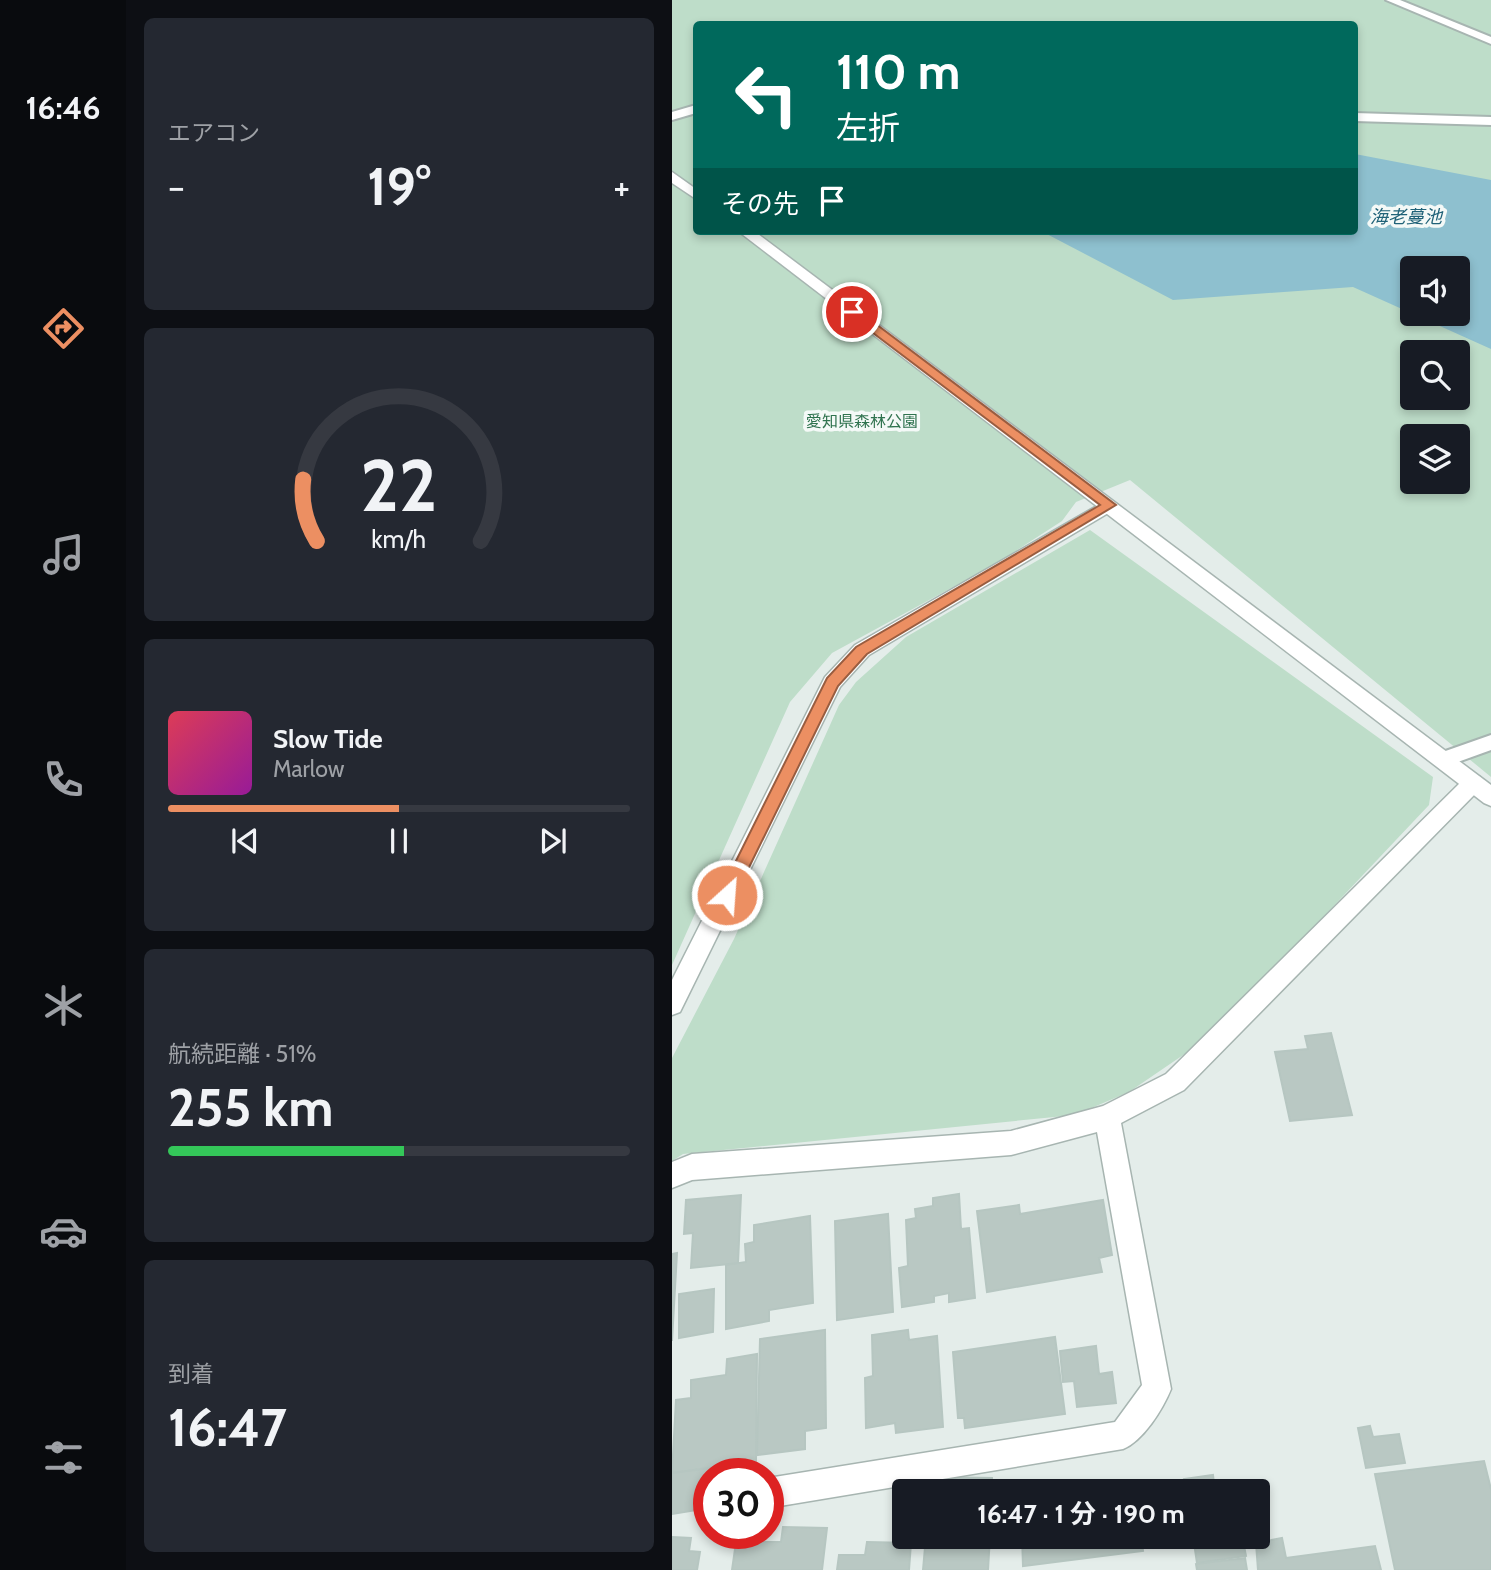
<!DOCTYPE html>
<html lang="ja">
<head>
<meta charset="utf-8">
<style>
  body { margin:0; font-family:Cabin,"Noto Sans JP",sans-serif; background:#242831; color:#f1f3f6; height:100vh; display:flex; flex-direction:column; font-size:26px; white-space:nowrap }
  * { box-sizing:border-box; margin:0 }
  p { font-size:23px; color:#9ea1a6 }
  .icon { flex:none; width:38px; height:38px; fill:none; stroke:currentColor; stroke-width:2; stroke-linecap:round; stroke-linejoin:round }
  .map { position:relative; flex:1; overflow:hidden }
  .sheet { display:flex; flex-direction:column; gap:18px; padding:18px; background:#0d0f14; width:546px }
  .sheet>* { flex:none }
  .guide { position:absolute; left:21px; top:21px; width:665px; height:214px; border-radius:7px; box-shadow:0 4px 10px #0003; background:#00695c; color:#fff; overflow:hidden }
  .tools { position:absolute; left:728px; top:256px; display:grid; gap:14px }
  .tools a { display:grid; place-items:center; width:70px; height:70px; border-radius:7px; background:#171b24; box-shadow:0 4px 10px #0003; font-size:35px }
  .speed { position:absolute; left:21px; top:1458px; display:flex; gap:14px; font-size:35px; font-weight:700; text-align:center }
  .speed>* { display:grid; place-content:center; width:91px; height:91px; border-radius:50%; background:#171b24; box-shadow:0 4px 10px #0003; line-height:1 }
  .speed .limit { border:10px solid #d22; background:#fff; color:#111 }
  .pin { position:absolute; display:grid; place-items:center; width:60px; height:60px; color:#fff; margin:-30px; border:4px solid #fff; border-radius:50%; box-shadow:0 2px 7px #0007 }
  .me { position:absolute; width:77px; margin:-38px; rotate:26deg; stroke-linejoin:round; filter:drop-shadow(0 0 5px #0008) }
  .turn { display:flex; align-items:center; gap:24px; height:147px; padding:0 28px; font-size:32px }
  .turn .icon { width:91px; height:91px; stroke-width:2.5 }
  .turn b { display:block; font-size:49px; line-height:60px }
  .then { display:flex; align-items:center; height:66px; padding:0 28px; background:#0003; gap:14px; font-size:26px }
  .big { font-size:52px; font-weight:700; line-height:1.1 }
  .sheet .tile { flex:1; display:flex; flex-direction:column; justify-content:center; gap:10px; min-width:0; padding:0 24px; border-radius:10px; background:#242831 }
  .sheet .dial { align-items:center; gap:0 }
  .dial svg { height:182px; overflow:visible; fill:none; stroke:#363941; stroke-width:7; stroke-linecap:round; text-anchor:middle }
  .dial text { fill:#f1f3f6; stroke:none }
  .song { display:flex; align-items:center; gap:21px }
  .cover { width:84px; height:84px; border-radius:10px; background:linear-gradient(135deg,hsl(350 70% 55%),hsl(300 70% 35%)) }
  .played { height:7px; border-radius:4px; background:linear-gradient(90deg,#ec8f62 50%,#363941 50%) }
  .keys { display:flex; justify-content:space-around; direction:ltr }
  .heat { display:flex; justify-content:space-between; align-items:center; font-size:38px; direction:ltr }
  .charge { height:10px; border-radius:5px; background:linear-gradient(90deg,#34c759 51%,#363941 0) }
  .trip { position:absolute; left:220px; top:1479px; width:378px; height:70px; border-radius:7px; background:#171b24; box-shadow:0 4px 10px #0003; font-weight:700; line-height:70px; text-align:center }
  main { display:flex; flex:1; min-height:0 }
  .dock { display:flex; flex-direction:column; width:126px; justify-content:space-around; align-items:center; background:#090b0e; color:#9ea1a6 }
  .dock .icon { width:49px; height:49px }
  .dock .on { color:#ec8f62 }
  .dock b { font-size:32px; color:#f1f3f6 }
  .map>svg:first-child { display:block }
</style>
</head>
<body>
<main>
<nav class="dock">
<b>16:46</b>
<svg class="icon on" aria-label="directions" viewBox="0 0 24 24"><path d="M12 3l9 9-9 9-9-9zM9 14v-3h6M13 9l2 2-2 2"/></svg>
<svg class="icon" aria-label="music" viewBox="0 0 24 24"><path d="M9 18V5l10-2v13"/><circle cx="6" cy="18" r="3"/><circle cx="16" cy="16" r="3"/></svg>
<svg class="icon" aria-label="phone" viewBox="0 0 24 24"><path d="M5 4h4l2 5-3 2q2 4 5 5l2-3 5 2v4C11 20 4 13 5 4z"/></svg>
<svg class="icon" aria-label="climate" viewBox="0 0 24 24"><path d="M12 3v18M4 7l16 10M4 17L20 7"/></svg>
<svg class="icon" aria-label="car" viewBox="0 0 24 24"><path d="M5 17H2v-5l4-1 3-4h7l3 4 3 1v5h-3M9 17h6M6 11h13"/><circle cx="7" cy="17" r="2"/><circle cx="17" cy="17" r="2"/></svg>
<svg class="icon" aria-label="filters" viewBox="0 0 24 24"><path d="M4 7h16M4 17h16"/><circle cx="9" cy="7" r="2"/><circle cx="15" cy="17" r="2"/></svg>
</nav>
<section class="sheet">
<div class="tile"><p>エアコン</p>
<div class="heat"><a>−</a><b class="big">19°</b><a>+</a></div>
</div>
<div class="tile dial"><svg viewBox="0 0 100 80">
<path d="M14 69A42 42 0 1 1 86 69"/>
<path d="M14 69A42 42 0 0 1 8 42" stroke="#ec8f62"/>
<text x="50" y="56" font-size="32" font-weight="700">22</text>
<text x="50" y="72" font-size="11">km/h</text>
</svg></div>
<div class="tile">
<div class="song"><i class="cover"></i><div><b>Slow Tide</b><p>Marlow</p></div></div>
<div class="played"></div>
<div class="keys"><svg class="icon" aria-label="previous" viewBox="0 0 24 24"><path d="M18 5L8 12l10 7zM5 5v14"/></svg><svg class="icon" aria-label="pause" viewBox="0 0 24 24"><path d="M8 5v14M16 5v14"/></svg><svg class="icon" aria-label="next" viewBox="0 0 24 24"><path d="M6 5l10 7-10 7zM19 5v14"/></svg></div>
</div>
<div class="tile"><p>航続距離 · 51%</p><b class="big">255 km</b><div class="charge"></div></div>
<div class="tile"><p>到着</p><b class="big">16:47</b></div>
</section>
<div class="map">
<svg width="819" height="1570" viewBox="0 0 819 1570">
  <rect width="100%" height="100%" fill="#e4edea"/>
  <g fill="#beddc9" fill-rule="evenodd">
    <path d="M 0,0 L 819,0 L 819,777 L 458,480 L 404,502 L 390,521 L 325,563 L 160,653 L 118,702 L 0,965 ZM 24,24 L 682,24 L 682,231 L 24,231 ZM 740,268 L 786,268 L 786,313 L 740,313 ZM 740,352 L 786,352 L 786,397 L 740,397 ZM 740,436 L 786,436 L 786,481 L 740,481 Z"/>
    <path d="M 418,530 L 761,777 L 757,805 L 539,1036 L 457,1092 L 403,1115 L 11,1154 L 0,1161 L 0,1058 L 62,939 L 167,705 L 184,682 L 234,637 Z"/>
  </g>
  <path fill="#8ec0cf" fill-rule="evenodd" d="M 683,154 L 819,180 L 819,349 L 681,287 L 501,300 L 369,231 L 682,231 ZM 740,268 L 786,268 L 786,313 L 740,313 Z"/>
  <g fill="#b9c8c3" stroke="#b6c6c1" stroke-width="2">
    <path d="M 659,1033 L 680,1115 L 618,1121 L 603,1052 L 636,1049 L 633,1036 Z"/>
    <path d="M 287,1194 L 289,1229 L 297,1228 L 303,1298 L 277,1302 L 277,1293 L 262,1296 L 262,1302 L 230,1307 L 227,1268 L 236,1266 L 234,1220 L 244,1218 L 243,1209 L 261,1206 L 261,1198 Z"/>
    <path d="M 69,1195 L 66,1263 L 19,1268 L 21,1233 L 12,1234 L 14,1200 Z"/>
    <path d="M 431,1200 L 440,1255 L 427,1258 L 430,1272 L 315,1292 L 305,1211 L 347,1205 L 348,1214 Z"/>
    <path d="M 216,1214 L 221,1312 L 165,1320 L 163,1221 Z"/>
    <path d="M 138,1216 L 141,1303 L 97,1310 L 97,1321 L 54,1329 L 54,1265 L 74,1262 L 73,1244 L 82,1242 L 82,1225 Z"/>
    <path d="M 5,1253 L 0,1341 L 0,1254 Z"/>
    <path d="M 42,1289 L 41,1332 L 7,1338 L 7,1294 Z"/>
    <path d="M 153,1330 L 154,1428 L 133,1431 L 133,1449 L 85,1455 L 88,1339 Z"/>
    <path d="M 236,1330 L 237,1340 L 265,1336 L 271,1427 L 224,1433 L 223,1423 L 194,1428 L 193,1378 L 201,1376 L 200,1335 Z"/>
    <path d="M 383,1337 L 393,1414 L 293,1428 L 292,1418 L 286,1418 L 281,1352 Z"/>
    <path d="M 424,1346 L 427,1374 L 440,1372 L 444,1403 L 405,1407 L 402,1381 L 391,1382 L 388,1351 Z"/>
    <path d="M 85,1354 L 84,1461 L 0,1473 L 4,1400 L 19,1398 L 19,1380 L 54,1375 L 55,1359 Z"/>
    <path d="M 698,1426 L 701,1437 L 727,1434 L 733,1463 L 694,1468 L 686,1428 Z"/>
    <path d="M 812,1461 L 819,1489 L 819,1570 L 723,1570 L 703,1474 Z"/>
    <path d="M 47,1467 L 47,1474 L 37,1474 L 37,1508 L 0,1514 L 0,1473 Z"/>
    <path d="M 541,1475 L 543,1491 L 514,1491 L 512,1479 Z"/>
    <path d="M 257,1477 L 320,1478 L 320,1491 L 256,1491 Z"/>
    <path d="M 463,1480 L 464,1491 L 370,1491 Z"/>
    <path d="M 111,1527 L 155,1528 L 150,1570 L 60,1570 L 64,1542 L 109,1542 Z"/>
    <path d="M 254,1536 L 318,1536 L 316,1570 L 251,1570 Z"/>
    <path d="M 350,1536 L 469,1536 L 471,1551 L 351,1566 Z"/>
    <path d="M 521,1536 L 570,1536 L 574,1556 L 525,1563 Z"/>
    <path d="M 0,1537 L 19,1538 L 17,1551 L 28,1552 L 25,1570 L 0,1570 Z"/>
    <path d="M 610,1538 L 614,1558 L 703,1546 L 709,1570 L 586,1570 L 584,1543 Z"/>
    <path d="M 195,1542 L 239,1543 L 237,1570 L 165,1570 L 167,1555 L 193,1555 Z"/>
    <path d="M 573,1558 L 575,1570 L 525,1570 L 524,1564 Z"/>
  </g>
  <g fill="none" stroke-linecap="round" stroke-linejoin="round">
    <g stroke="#a7b5b1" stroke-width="4">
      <g id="service">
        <path d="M 714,0 L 728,0 L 819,37 L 819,44 Z"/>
        <path d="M 24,105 L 24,113 L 0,120 L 0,112 Z"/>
        <path d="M 682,113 L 819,117 L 819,125 L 682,121 Z"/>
        <path d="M 819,735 L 819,750 L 772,767 L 765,764 L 763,759 L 765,754 Z"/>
      </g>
    </g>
    <g stroke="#a7b5b1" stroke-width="3">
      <g id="minor">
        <path d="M 437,499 L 446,505 L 443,509 L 197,655 L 168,687 L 8,1012 L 0,1015 L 0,980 L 153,677 L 183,645 Z"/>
        <path d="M 801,775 L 808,777 L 811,783 L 808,789 L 512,1090 L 449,1123 L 499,1389 C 491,1409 471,1441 451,1449 L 96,1508 L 96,1478 L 443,1422 L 470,1385 L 425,1132 L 339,1155 L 20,1180 L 0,1188 L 0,1162 L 20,1154 L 339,1131 L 431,1106 L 494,1074 L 794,777 Z"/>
      </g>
    </g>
    <g stroke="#a7b5b1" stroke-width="3">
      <g id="tertiary">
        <path d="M 0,172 L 24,189 L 24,199 L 0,183 Z"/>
        <path d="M 66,231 L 82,231 L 819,785 L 819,806 L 812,803 Z"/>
      </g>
    </g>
    <use href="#service" fill="#fff" fill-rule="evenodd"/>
    <use href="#minor" fill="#fff" fill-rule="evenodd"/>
    <use href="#tertiary" fill="#fff" fill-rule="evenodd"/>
  </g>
  <path fill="#ec8f62" stroke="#995d40" stroke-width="2" d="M 176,309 L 184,309 L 444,505 L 195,654 L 166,686 L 61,900 L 55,903 L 49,900 L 47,895 L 155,678 L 184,647 L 428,505 L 176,314 Z"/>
  <g text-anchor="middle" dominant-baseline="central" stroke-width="7" stroke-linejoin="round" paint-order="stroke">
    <g font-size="16" fill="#30734f" stroke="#f4f9f7">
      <text x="190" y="421">愛知県森林公園</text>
    </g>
    <g font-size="18" font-style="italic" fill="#206278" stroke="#f4f9f7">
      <text x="734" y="217">海老蔓池</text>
    </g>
  </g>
</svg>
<div class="tools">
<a><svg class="icon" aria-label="sound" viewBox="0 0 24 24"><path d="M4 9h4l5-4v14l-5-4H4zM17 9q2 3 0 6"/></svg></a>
<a><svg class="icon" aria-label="search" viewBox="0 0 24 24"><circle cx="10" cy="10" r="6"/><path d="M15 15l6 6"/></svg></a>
<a><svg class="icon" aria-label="layers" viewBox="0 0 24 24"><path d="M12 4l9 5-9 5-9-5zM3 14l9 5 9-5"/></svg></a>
</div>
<div class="speed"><div class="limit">30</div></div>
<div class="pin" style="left:180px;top:312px;background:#d93025"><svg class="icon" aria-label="arrive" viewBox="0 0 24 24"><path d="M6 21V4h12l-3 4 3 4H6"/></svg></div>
<svg class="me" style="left:55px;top:895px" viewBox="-20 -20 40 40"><circle r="17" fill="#ec8f62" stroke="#fff" stroke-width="3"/><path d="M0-11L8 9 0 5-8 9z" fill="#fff"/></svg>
<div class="trip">16:47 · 1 分 · 190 m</div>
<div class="guide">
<div class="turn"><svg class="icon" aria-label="left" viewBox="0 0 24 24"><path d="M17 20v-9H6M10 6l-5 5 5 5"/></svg><div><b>110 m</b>左折</div></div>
<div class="then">その先<svg class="icon" aria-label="arrive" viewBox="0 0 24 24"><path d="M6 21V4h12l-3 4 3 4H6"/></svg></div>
</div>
</div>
</main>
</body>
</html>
